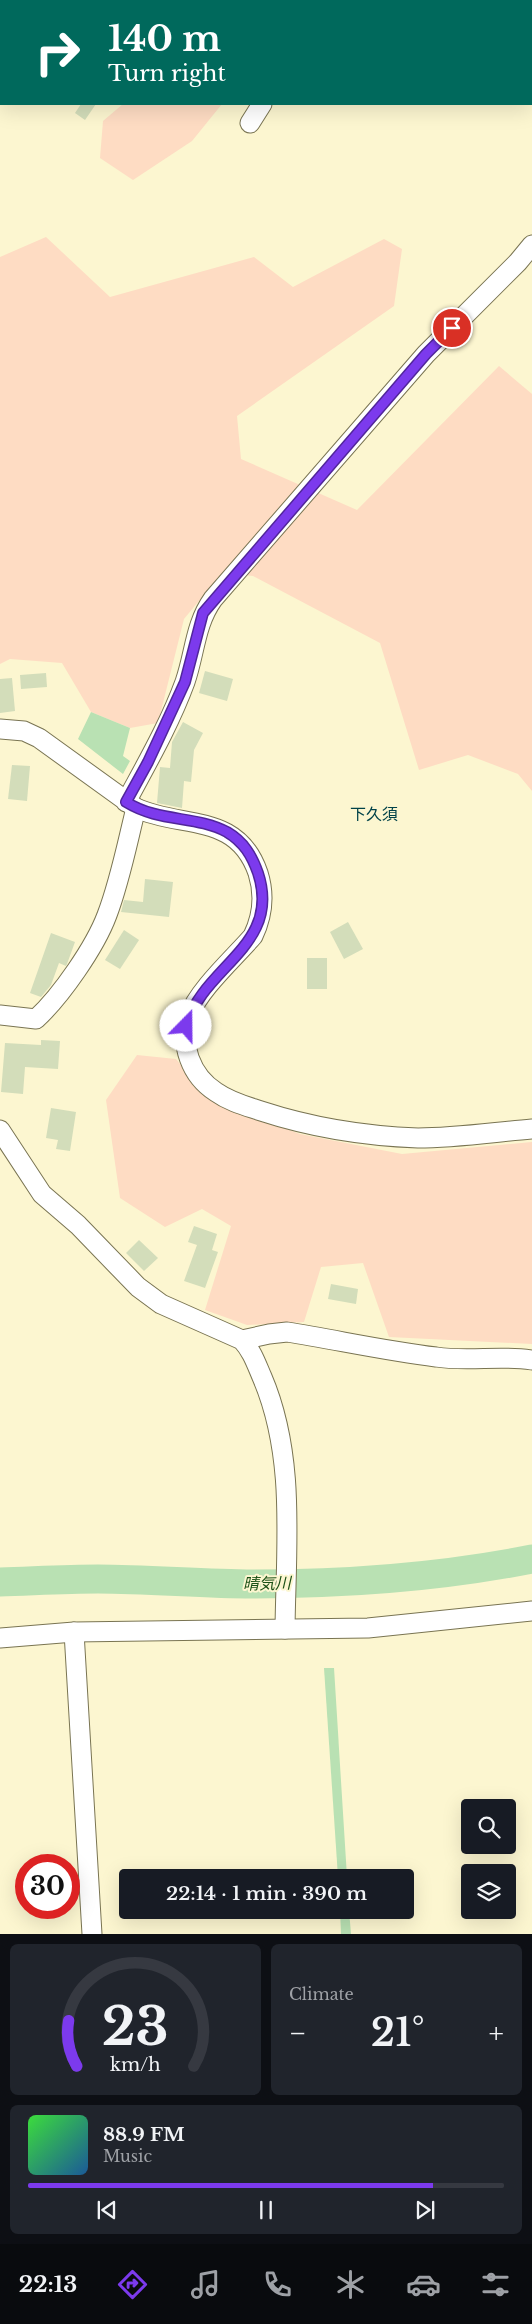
<!DOCTYPE html>
<html lang="en">
<head>
<meta charset="utf-8">
<style>
  body { margin:0; font-family:"Libre Baskerville","Noto Sans JP",serif; background:#20242c; color:#f1f3f6; height:100vh; display:flex; flex-direction:column; font-size:19px; white-space:nowrap }
  * { box-sizing:border-box; margin:0 }
  p { font-size:16px; color:#9ea1a6 }
  .icon { flex:none; width:28px; height:28px; fill:none; stroke:currentColor; stroke-width:2; stroke-linecap:round; stroke-linejoin:round }
  .map { position:relative; height:1934px; overflow:hidden }
  .panel { display:flex; flex-direction:column; gap:10px; padding:10px; background:#0d0f14; flex:1 }
  .panel>* { flex:none }
  .top-card { position:absolute; left:0px; top:0px; width:532px; height:105px; box-shadow:0 5px 20px #0002; background:#00695c; color:#fff; overflow:hidden }
  .buttons { position:absolute; left:461px; top:1799px; display:grid; gap:10px }
  .buttons a { display:grid; place-items:center; width:55px; height:55px; border-radius:5px; background:#171b24; box-shadow:0 5px 20px #0002; font-size:25px }
  .speed { position:absolute; left:15px; top:1854px; display:flex; gap:10px; font-size:25px; font-weight:700; text-align:center }
  .speed>* { display:grid; place-content:center; width:65px; height:65px; border-radius:50%; background:#171b24; box-shadow:0 5px 20px #0002; line-height:1 }
  .speed .limit { border:8px solid #d22; background:#fff; color:#111 }
  .pin { position:absolute; display:grid; place-items:center; width:42px; height:42px; color:#fff; margin:-21px; border:2px solid #fff; border-radius:50%; box-shadow:0 1px 5px #0007 }
  .me { position:absolute; width:55px; margin:-28px; rotate:22deg; stroke-linejoin:round; filter:drop-shadow(0 0 4px #0008) }
  .turn { display:flex; align-items:center; gap:18px; height:105px; padding:0 25px; font-size:22px }
  .turn .icon { width:65px; height:65px; stroke-width:2.5 }
  .turn b { display:block; font-size:35px; line-height:42px }
  .big { font-size:38px; font-weight:600; line-height:1.1 }
  .panel .widget { flex:1; display:flex; flex-direction:column; justify-content:center; gap:8px; min-width:0; padding:0 18px; border-radius:8px; background:#20242c }
  .panel .dial { align-items:center; gap:0 }
  .dial svg { height:130px; overflow:visible; fill:none; stroke:#363941; stroke-width:7; stroke-linecap:round; text-anchor:middle }
  .dial text { fill:#f1f3f6; stroke:none }
  .song { display:flex; align-items:center; gap:15px }
  .cover { width:60px; height:60px; border-radius:8px; background:linear-gradient(135deg,hsl(120 70% 55%),hsl(210 70% 35%)) }
  .played { height:5px; border-radius:2px; background:linear-gradient(90deg,#7c3aed 85%,#363941 85%) }
  .keys { display:flex; justify-content:space-around; direction:ltr }
  .heat { display:flex; justify-content:space-between; align-items:center; font-size:28px; direction:ltr }
  .panel .tiles { flex:1; display:grid; gap:10px; grid-template-columns:1fr 1fr }
  .widget:last-child { grid-column:span 2 }
  .trip { position:absolute; left:119px; top:1869px; width:295px; height:50px; border-radius:5px; background:#171b24; box-shadow:0 5px 20px #0002; font-weight:600; line-height:50px; text-align:center }
  .dock { display:flex; height:80px; justify-content:space-around; align-items:center; background:#090b0e; color:#9ea1a6 }
  .dock .icon { width:35px; height:35px }
  .dock .on { color:#7c3aed }
  .dock b { font-size:22px; color:#f1f3f6 }
  .map>svg:first-child { display:block }
</style>
</head>
<body>
<div class="map">
<svg width="532" height="1934" viewBox="0 0 532 1934">
  <rect width="100%" height="100%" fill="#fcf6d0"/>
  <g fill="#fedcc3">
    <path d="M 0,0 L 220,0 L 1,1 L 0,76 Z"/>
    <path d="M 123,104 L 222,104 L 192,141 L 133,180 L 100,158 L 103,121 Z"/>
    <path d="M 46,237 L 110,297 L 254,257 L 293,287 L 384,239 L 402,249 L 394,306 L 237,416 L 241,459 L 357,510 L 499,366 L 532,394 L 532,791 L 518,774 L 468,755 L 419,770 L 380,643 L 253,576 L 222,573 L 184,619 L 158,723 L 130,728 L 91,712 L 62,663 L 10,659 L 0,664 L 0,257 Z"/>
    <path d="M 137,1055 L 176,1059 L 210,1100 L 300,1134 L 402,1154 L 532,1142 L 532,1344 L 389,1337 L 363,1263 L 321,1267 L 304,1322 L 247,1325 L 205,1310 L 231,1226 L 202,1209 L 165,1227 L 120,1198 L 106,1100 Z"/>
  </g>
  <g fill="#b9e1b3">
    <path d="M 91,712 L 130,728 L 123,756 L 130,761 L 123,774 L 78,739 Z"/>
    <path d="M 324,1668 L 334,1668 L 347,1877 L 338,1877 Z"/>
    <path d="M 340,1910 L 349,1910 L 351,1934 L 341,1934 Z"/>
  </g>
  <g fill="none" stroke-linecap="round" stroke-linejoin="round">
    <path stroke="#b9e1b3" stroke-width="29" d="M 0,1582 C 33,1581 66,1579 98,1579 C 150,1579 202,1584 253,1584 C 347,1584 441,1577 532,1559"/>
  </g>
  <g fill="#d3ddba">
    <path d="M 81,104 L 96,104 L 85,120 L 75,113 Z"/>
    <path d="M 205,671 L 233,679 L 227,701 L 199,693 Z"/>
    <path d="M 46,673 L 47,687 L 21,689 L 20,675 Z"/>
    <path d="M 12,678 L 15,711 L 0,713 L 0,679 Z"/>
    <path d="M 183,722 L 203,733 L 194,750 L 191,782 L 184,781 L 182,808 L 157,803 L 160,767 L 170,768 L 172,742 Z"/>
    <path d="M 12,765 L 30,766 L 27,801 L 8,799 Z"/>
    <path d="M 145,879 L 173,882 L 169,917 L 121,912 L 124,900 L 143,902 Z"/>
    <path d="M 348,922 L 363,949 L 344,959 L 330,932 Z"/>
    <path d="M 124,930 L 139,940 L 120,969 L 105,960 Z"/>
    <path d="M 51,933 L 75,942 L 67,964 L 66,966 L 59,963 L 51,985 L 41,997 L 30,993 Z"/>
    <rect x="307" y="958" width="20" height="31"/>
    <path d="M 41,1040 L 60,1041 L 58,1069 L 25,1067 L 23,1094 L 1,1092 L 5,1043 L 41,1045 Z"/>
    <path d="M 51,1108 L 76,1112 L 70,1151 L 56,1149 L 58,1140 L 46,1138 Z"/>
    <path d="M 194,1226 L 217,1234 L 212,1250 L 218,1252 L 205,1288 L 184,1281 L 197,1245 L 188,1242 Z"/>
    <path d="M 139,1240 L 158,1258 L 144,1271 L 126,1253 Z"/>
    <path d="M 331,1284 L 358,1289 L 356,1304 L 328,1299 Z"/>
  </g>
  <g fill="none" stroke-linecap="round" stroke-linejoin="round">
    <g stroke="#797452" stroke-width="21">
      <g id="minor">
        <path d="M 321,1 L 322,0"/>
        <path d="M 250,123 L 262,104"/>
        <path d="M 0,729 L 24,731 L 39,738 L 136,808 C 183,829 237,812 258,873 C 265,895 263,915 253,936 C 235,957 198,990 189,1016 C 179,1044 191,1076 216,1092 C 230,1102 246,1106 261,1111 C 313,1128 364,1136 418,1138 C 456,1138 495,1132 532,1129"/>
        <path d="M 126,802 C 147,763 170,723 185,682 C 195,653 195,624 213,599 L 426,354 L 518,262 L 532,245"/>
        <path d="M 0,1015 L 36,1019 C 61,996 95,947 107,915 C 120,881 127,844 136,808"/>
        <path d="M 0,1130 L 42,1194 L 78,1225 L 138,1287 L 161,1304 L 242,1340 C 252,1351 256,1363 262,1377 C 296,1456 286,1544 285,1629"/>
        <path d="M 242,1340 L 269,1334 L 287,1332 C 337,1340 386,1351 436,1357 C 468,1362 500,1355 532,1360"/>
        <path d="M 74,1632 L 92,1934"/>
        <path d="M 0,1638 L 74,1632 L 368,1628 L 532,1611"/>
      </g>
    </g>
    <use href="#minor" stroke="#fff" stroke-width="19"/>
  </g>
  <g fill="none" stroke-linecap="round" stroke-linejoin="round">
    <g stroke="#51269a" stroke-width="12">
      <path id="route" d="M 186,1026 C 203,966 282,946 258,873 C 252,856 244,842 227,832 C 195,815 160,823 126,802 L 148,762 L 185,682 L 203,613 L 426,354 L 452,328"/>
    </g>
    <use href="#route" stroke="#7c3aed" stroke-width="9"/>
  </g>
  <g text-anchor="middle" dominant-baseline="central" stroke-width="4" stroke-linejoin="round" paint-order="stroke">
    <g font-size="16" fill="#004248" stroke="#fcf6d0">
      <text x="374" y="814">下久須</text>
    </g>
    <g font-size="16" font-style="italic" fill="#1b5016" stroke="#fcf6d0">
      <text transform="translate(267 1583) rotate(-1)">晴気川</text>
    </g>
  </g>
</svg>
<div class="buttons">
<a><svg class="icon" aria-label="search" viewBox="0 0 24 24"><circle cx="10" cy="10" r="6"/><path d="M15 15l6 6"/></svg></a>
<a><svg class="icon" aria-label="layers" viewBox="0 0 24 24"><path d="M12 4l9 5-9 5-9-5zM3 14l9 5 9-5"/></svg></a>
</div>
<div class="speed"><div class="limit">30</div></div>
<div class="pin" style="left:452px;top:328px;background:#d93025"><svg class="icon" aria-label="arrive" viewBox="0 0 24 24"><path d="M6 21V4h12l-3 4 3 4H6"/></svg></div>
<svg class="me" style="left:186px;top:1026px" viewBox="-20 -20 40 40"><circle r="19" fill="#fff"/><path d="M0-13L10 11 0 6-10 11z" fill="#7c3aed"/></svg>
<div class="trip">22:14 · 1 min · 390 m</div>
<div class="top-card">
<div class="turn"><svg class="icon" aria-label="right" viewBox="0 0 24 24"><path d="M7 20v-9h11M14 6l5 5-5 5"/></svg><div><b>140 m</b>Turn right</div></div>
</div>
</div>
<section class="panel">
<div class="tiles">
<div class="widget dial"><svg viewBox="0 0 100 80">
<path d="M14 69A42 42 0 1 1 86 69"/>
<path d="M14 69A42 42 0 0 1 9 41" stroke="#7c3aed"/>
<text x="50" y="56" font-size="32" font-weight="700">23</text>
<text x="50" y="72" font-size="11">km/h</text>
</svg></div>
<div class="widget"><p>Climate</p>
<div class="heat"><a>−</a><b class="big">21°</b><a>+</a></div>
</div>
<div class="widget">
<div class="song"><i class="cover"></i><div><b>88.9 FM</b><p>Music</p></div></div>
<div class="played"></div>
<div class="keys"><svg class="icon" aria-label="previous" viewBox="0 0 24 24"><path d="M18 5L8 12l10 7zM5 5v14"/></svg><svg class="icon" aria-label="pause" viewBox="0 0 24 24"><path d="M8 5v14M16 5v14"/></svg><svg class="icon" aria-label="next" viewBox="0 0 24 24"><path d="M6 5l10 7-10 7zM19 5v14"/></svg></div>
</div>
</div>
</section>
<nav class="dock">
<b>22:13</b>
<svg class="icon on" aria-label="directions" viewBox="0 0 24 24"><path d="M12 3l9 9-9 9-9-9zM9 14v-3h6M13 9l2 2-2 2"/></svg>
<svg class="icon" aria-label="music" viewBox="0 0 24 24"><path d="M9 18V5l10-2v13"/><circle cx="6" cy="18" r="3"/><circle cx="16" cy="16" r="3"/></svg>
<svg class="icon" aria-label="phone" viewBox="0 0 24 24"><path d="M5 4h4l2 5-3 2q2 4 5 5l2-3 5 2v4C11 20 4 13 5 4z"/></svg>
<svg class="icon" aria-label="climate" viewBox="0 0 24 24"><path d="M12 3v18M4 7l16 10M4 17L20 7"/></svg>
<svg class="icon" aria-label="car" viewBox="0 0 24 24"><path d="M5 17H2v-5l4-1 3-4h7l3 4 3 1v5h-3M9 17h6M6 11h13"/><circle cx="7" cy="17" r="2"/><circle cx="17" cy="17" r="2"/></svg>
<svg class="icon" aria-label="filters" viewBox="0 0 24 24"><path d="M4 7h16M4 17h16"/><circle cx="9" cy="7" r="2"/><circle cx="15" cy="17" r="2"/></svg>
</nav>
</body>
</html>
